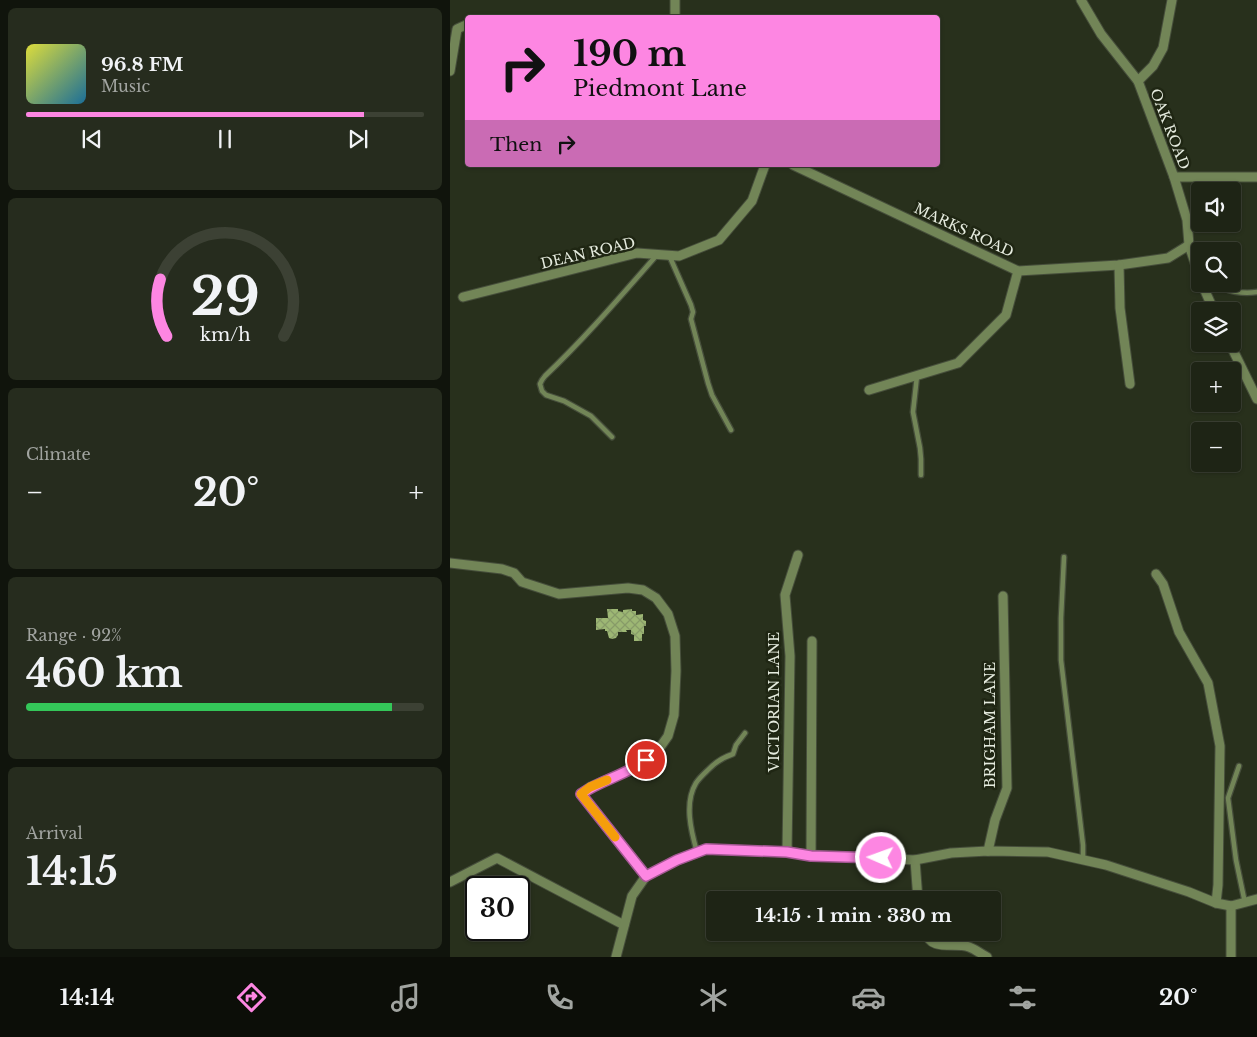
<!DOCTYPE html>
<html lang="en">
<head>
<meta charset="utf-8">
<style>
  body { margin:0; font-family:"Libre Baskerville",serif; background:#262c1e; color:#f1f3f6; height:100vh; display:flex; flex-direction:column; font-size:19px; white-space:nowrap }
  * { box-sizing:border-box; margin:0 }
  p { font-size:16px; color:#a1a4a0 }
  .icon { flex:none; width:28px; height:28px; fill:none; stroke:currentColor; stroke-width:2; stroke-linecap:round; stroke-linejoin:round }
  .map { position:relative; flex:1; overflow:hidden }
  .panel { display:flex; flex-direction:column; gap:8px; padding:8px; background:#10140c; width:450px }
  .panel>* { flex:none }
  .banner { position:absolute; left:15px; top:15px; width:475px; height:152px; border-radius:5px; box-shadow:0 1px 4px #0004,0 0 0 1px #3c4134; background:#fd86e2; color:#111; overflow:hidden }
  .buttons { position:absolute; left:741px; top:182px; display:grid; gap:10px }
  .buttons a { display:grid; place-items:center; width:50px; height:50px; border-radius:5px; background:#1e2415; box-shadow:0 1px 4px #0004,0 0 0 1px #3c4134; font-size:25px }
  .speed { position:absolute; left:15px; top:876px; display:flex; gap:10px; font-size:25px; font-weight:700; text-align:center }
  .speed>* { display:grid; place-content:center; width:65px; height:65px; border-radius:50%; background:#1e2415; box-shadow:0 1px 4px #0004,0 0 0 1px #3c4134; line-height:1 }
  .speed .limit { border:2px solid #111; border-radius:8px; background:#fff; color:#111 }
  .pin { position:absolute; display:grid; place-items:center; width:42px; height:42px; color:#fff; margin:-21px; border:2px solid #fff; border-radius:50%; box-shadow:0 1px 5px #0007 }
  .me { position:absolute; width:55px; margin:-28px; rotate:272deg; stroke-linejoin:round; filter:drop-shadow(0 0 4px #0008) }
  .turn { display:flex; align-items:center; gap:18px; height:105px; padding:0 25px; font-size:22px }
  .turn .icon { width:65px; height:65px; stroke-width:2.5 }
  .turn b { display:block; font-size:35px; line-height:42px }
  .then { display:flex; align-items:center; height:48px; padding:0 25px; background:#0003; gap:10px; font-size:19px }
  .big { font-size:38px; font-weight:700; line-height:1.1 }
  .panel .tile { flex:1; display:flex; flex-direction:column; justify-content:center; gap:8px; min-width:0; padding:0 18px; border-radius:8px; background:#262c1e }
  .panel .dial { align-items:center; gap:0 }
  .dial svg { height:130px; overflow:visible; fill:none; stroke:#3c4134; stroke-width:7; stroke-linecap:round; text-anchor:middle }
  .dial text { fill:#f1f3f6; stroke:none }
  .song { display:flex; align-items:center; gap:15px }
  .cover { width:60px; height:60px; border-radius:8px; background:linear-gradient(135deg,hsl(60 70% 55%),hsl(200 70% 35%)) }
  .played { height:5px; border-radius:2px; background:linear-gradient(90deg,#fd86e2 85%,#3c4134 85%) }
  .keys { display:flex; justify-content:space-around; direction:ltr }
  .heat { display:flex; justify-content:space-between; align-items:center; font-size:28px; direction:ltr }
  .charge { height:8px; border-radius:4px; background:linear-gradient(90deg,#34c759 92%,#3c4134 0) }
  .trip { position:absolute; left:256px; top:891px; width:295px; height:50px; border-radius:5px; background:#1e2415; box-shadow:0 1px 4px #0004,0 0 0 1px #3c4134; font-weight:700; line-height:50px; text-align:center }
  .tab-bar { display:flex; height:80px; justify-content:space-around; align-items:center; background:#0c0e08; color:#a1a4a0 }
  .tab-bar .icon { width:35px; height:35px }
  .tab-bar .selected { color:#fd86e2 }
  .tab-bar b { font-size:22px; color:#f1f3f6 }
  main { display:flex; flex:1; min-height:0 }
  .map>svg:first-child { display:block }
</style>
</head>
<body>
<main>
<section class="panel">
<div class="tile">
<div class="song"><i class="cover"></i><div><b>96.8 FM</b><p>Music</p></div></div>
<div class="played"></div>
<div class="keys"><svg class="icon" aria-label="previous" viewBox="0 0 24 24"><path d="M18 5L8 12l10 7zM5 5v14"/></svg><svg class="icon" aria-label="pause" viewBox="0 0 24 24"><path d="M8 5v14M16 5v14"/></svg><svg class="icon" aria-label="next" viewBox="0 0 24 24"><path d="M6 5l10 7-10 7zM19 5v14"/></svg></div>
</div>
<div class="tile dial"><svg viewBox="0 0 100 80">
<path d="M14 69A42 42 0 1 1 86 69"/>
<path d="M14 69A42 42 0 0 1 10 34" stroke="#fd86e2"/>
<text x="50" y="56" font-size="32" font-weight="700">29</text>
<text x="50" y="72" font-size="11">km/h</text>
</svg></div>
<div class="tile"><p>Climate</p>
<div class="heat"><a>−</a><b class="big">20°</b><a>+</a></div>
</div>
<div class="tile"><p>Range · 92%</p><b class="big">460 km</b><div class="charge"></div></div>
<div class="tile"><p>Arrival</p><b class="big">14:15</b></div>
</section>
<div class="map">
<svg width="807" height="957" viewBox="0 0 807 957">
  <defs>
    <pattern id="building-cross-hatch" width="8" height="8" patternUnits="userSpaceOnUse" patternTransform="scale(1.25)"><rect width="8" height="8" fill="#9db774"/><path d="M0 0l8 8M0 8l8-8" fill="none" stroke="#879b68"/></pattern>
  </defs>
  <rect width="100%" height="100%" fill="#28301c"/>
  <path fill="url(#building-cross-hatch)" d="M 157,609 L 168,609 L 168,611 L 173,612 L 173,610 L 182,609 L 182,611 L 186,611 L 186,615 L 193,614 L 193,620 L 196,621 L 196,626 L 194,626 L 194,634 L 192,634 L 192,641 L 184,641 L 184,635 L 181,634 L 181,630 L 176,630 L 177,632 L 168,632 L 168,635 L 166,638 L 162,639 L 159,638 L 157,631 L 155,631 L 155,629 L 146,630 L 146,618 L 158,618 Z"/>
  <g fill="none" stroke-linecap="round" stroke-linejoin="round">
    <g stroke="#464e3b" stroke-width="7">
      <g id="lane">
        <path d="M 740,246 L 745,247 L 750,257"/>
        <path d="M 219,255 L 241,305 L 243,312 L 241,319 L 258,383 L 262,395 L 281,430"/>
        <path d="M 766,284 C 776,292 794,294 807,292"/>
        <path d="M 467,376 L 463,412 L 470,448 L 471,459 L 471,475"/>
        <path d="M 162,437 L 141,416 L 114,401 L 96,395 L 92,391 L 90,384 L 92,380 L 95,376 C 135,338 170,297 206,256"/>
        <path d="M 614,557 L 611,618 L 611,660 L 633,845 L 633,860"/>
        <path d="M 789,766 L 778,798 L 786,860 L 795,903"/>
        <path d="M 247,852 C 241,831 234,803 246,783 C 250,777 255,773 260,768 C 267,761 274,757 283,754 L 286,745 L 295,733"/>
      </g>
    </g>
    <g stroke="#464e3b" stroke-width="11">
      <g id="street">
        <path d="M 631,0 L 651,34 L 688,81"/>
        <path d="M 722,0 L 713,48 L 703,66 L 688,81 L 724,177 L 737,220 L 739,245 L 750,278"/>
        <path d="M 225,18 L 225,0"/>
        <path d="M 0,71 L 7,29 L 18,24"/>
        <path d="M 343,165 L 568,271 L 669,265 L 718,258 L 739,245"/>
        <path d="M 724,177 L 807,177"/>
        <path d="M 669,265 L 670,308 L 680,384"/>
        <path d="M 752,284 L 764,311"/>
        <path d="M 13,297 L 187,253 L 229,256 L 269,240 L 302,201 L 315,165"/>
        <path d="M 780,344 L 807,399"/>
        <path d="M 419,390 L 508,363 L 556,315 L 568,271"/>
        <path d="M 0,563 L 52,569 L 64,573 L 72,582 L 109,594 L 178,588 L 193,590 L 206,598 L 218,614 L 225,636 L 226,671 L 224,715 L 218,736 L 206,753 L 185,768 L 140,787 L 131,794 L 196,876"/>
        <path d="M 706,574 L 713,584 L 729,632 L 758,683 L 770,746 L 768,885 L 766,903"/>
        <path d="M 538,851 L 545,820 L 557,788 L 553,596"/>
        <path d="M 337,852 L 340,656 L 335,595 L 348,555"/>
        <path d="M 361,855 L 362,641"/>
        <path d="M 465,860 L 468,900"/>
        <path d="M 0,882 L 47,858 L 174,925"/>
        <path d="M 781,906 L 781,957"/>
        <path d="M 476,932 C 480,952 505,942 519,947 C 525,949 531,954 537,957"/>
        <path d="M 166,957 L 182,896 L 196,876 L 227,860 L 257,849 L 337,852 L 361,855 L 465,860 L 501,853 L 538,851 L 598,852 L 656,865 L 739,892 L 766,903 L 781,906 L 807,899"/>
      </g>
    </g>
    <use href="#lane" stroke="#728557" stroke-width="4.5"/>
    <use href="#street" stroke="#728557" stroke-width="9"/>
  </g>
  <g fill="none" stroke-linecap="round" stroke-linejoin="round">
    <g stroke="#a45793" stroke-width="12">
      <path id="route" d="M 196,760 C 176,775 151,780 131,794 L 196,876 L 227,860 L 256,849 L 337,852 L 361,856 L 431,858"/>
    </g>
    <use href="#route" stroke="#fd86e2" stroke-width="9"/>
    <path stroke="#f59e0b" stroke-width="9" d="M 157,780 L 140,787 L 131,794 L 165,837"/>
  </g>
  <g text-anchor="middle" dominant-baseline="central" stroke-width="5" stroke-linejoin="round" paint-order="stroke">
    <g font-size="14" fill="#e5ebde" stroke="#1f2613">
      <text transform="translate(720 129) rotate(69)">OAK ROAD</text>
      <text transform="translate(514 230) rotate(25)">MARKS ROAD</text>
      <text transform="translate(138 253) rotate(-13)">DEAN ROAD</text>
      <text transform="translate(324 702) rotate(-90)">VICTORIAN LANE</text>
      <text transform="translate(540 725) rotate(-90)">BRIGHAM LANE</text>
    </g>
  </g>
</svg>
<div class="buttons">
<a><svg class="icon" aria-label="sound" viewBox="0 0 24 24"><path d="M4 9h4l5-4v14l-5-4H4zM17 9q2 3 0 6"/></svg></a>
<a><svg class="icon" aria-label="search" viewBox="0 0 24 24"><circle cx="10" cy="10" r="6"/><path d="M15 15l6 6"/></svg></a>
<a><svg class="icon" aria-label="layers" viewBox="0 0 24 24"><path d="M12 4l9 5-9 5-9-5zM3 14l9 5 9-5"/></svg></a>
<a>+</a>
<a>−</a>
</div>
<div class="speed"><div class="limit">30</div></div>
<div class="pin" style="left:196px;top:760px;background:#d93025"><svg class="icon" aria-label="arrive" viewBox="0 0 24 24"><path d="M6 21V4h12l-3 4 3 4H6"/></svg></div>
<svg class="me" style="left:431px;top:858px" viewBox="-20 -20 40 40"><circle r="17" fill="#fd86e2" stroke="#fff" stroke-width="3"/><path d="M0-11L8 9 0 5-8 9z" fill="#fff"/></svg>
<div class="trip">14:15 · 1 min · 330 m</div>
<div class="banner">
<div class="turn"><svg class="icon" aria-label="right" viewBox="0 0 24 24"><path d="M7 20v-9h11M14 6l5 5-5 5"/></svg><div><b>190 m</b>Piedmont Lane</div></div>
<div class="then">Then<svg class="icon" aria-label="right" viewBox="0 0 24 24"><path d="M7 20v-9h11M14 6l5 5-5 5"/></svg></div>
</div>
</div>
</main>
<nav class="tab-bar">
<b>14:14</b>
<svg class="icon selected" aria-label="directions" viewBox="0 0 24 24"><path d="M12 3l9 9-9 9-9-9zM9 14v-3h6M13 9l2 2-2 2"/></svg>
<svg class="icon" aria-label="music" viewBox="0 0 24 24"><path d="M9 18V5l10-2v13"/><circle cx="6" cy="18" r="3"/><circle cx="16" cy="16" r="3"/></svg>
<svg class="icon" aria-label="phone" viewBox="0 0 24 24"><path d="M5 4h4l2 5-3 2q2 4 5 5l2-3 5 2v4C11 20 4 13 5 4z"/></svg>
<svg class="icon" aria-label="climate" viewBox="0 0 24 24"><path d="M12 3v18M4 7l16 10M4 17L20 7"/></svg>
<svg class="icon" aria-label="car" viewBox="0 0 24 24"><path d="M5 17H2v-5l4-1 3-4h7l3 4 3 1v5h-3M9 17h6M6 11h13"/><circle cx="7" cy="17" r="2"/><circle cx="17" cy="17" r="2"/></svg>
<svg class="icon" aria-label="filters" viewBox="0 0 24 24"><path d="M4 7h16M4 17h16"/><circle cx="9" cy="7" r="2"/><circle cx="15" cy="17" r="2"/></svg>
<b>20°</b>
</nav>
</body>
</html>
